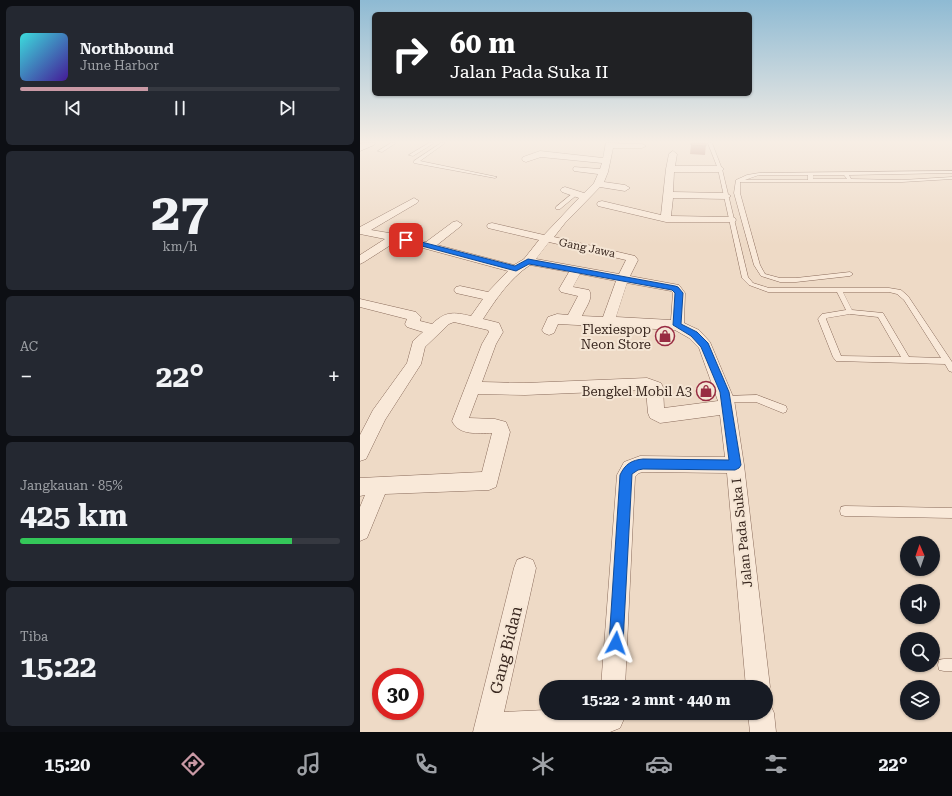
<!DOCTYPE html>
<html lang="id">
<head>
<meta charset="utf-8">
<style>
  body { margin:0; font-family:"Roboto Serif",serif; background:#242831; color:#f1f3f6; height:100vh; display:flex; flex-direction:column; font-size:15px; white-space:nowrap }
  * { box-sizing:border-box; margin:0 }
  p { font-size:13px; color:#9ea1a6 }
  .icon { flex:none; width:22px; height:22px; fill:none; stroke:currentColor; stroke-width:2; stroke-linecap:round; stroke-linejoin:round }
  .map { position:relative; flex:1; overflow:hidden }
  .drawer { display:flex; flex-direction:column; gap:6px; padding:6px; background:#0d0f14; width:360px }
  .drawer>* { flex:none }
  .hud { position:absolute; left:12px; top:12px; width:380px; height:84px; border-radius:6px; box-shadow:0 1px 3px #0004; background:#202124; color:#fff; overflow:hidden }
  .needle { width:26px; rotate:358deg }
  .controls { position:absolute; left:540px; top:536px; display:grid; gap:8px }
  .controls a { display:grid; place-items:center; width:40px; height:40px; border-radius:50%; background:#171b24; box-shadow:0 1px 3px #0004; font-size:20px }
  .speed { position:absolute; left:12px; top:668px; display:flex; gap:8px; font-size:20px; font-weight:700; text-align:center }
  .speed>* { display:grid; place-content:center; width:52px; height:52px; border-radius:50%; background:#171b24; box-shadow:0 1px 3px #0004; line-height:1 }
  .speed .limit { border:6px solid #d22; background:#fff; color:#111 }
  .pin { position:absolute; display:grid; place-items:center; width:34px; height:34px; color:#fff; margin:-17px; border-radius:8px; box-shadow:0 2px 6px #0006 }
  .me { position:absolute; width:44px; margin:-22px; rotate:4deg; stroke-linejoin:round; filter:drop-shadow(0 0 3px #0008) }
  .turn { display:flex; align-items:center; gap:14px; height:84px; padding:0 12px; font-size:18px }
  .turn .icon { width:52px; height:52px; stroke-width:2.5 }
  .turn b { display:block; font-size:28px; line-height:34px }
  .big { font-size:30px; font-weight:700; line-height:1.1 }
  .drawer .widget { flex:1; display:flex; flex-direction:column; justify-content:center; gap:6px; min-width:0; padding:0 14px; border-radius:6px; background:#242831 }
  .drawer .dial { align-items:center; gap:0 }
  .dial b { font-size:52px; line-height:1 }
  .song { display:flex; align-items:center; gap:12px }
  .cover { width:48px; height:48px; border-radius:6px; background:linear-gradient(135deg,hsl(180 70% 55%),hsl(260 70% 35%)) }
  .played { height:4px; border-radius:2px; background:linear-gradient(90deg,#c999a5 40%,#363941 40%) }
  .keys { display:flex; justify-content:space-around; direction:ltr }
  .heat { display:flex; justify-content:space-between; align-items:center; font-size:22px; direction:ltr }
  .charge { height:6px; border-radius:3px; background:linear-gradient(90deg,#34c759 85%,#363941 0) }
  .trip { position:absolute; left:179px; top:680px; width:234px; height:40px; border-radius:20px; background:#171b24; box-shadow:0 1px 3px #0004; font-weight:700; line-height:40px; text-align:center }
  .tab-bar { display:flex; height:64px; justify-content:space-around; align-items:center; background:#090b0e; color:#9ea1a6 }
  .tab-bar .icon { width:28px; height:28px }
  .tab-bar .on { color:#c999a5 }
  .tab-bar b { font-size:18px; color:#f1f3f6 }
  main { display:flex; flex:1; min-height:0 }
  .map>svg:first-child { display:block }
</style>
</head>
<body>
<main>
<section class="drawer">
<div class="widget">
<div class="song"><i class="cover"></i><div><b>Northbound</b><p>June Harbor</p></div></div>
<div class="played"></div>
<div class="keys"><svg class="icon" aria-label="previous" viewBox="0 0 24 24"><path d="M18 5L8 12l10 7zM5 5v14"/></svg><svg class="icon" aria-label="pause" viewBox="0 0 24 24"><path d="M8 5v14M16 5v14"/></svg><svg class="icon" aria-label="next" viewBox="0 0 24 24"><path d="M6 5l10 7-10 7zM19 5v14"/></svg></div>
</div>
<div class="widget dial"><b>27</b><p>km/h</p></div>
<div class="widget"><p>AC</p>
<div class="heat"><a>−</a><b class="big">22°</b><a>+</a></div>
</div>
<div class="widget"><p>Jangkauan · 85%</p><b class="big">425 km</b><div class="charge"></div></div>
<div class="widget"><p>Tiba</p><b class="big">15:22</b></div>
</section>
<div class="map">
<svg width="592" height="732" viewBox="0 0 592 732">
  <rect width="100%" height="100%" fill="#eedac6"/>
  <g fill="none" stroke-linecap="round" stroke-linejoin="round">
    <g stroke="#896b5b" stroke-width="1">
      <g id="lane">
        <path d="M 31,143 L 36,143 L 22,152 L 18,151 Z"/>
        <path d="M 69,143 L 74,143 L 53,156 L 49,155 Z"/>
        <path d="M 81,143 L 85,143 L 60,161 L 137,177 L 135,178 L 54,163 L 54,161 Z"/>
        <path d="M 348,143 L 352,143 L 362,169 L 388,277 L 393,283 L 409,288 L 529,288 L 541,290 L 548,296 L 592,362 L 592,372 L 589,371 L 585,364 L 476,361 L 473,357 L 458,319 L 462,314 L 486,310 L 477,292 L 408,292 L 389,285 L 382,278 L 358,169 ZM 483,292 L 529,292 L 537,294 L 544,300 L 581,358 L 549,357 L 523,313 L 492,310 ZM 490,314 L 518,317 L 541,357 L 481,356 L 466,319 L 467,318 Z"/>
        <path d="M 592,171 L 592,173 L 489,175 L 491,179 L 542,180 L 592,177 L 592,179 L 542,182 L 380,182 L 380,193 L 400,265 L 405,274 L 420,278 L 436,278 L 490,272 L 493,274 L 490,276 L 436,282 L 420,282 L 401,276 L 394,265 L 374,193 L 376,180 L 387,175 L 399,173 ZM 399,175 L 448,175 L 448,180 L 385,180 ZM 453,175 L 484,175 L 487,179 L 453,179 Z"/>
        <path d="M 213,193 L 218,194 L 200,209 L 196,209 L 196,207 Z"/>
        <path d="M 397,395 L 426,406 L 427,409 L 426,412 L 423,413 L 396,402 L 366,402 L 363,401 L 362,399 L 363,397 L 366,396 Z"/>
        <path d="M 485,506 L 592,508 L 592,518 L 485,516 L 481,515 L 480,511 L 481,507 Z"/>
        <path d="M 584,659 L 592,659 L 592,671 L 584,671 L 579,670 L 578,665 L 579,660 Z"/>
      </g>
    </g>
    <g stroke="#896b5b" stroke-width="1">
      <g id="street">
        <path d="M 246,143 L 282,144 L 286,146 L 282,148 L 253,148 L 248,172 L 244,182 L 265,185 L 270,188 L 265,191 L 240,187 L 205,223 L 194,237 L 275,256 L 278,260 L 270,276 L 319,285 L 325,293 L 324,323 L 339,330 L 350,342 L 374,399 L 384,465 L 410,687 L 406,696 L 406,687 L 386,687 L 367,473 L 283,472 L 279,473 L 275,477 L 265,687 L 241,687 L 257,475 L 264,462 L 280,456 L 365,457 L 360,415 L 300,423 L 290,418 L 288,413 L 286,390 L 165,395 L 118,394 L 109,418 L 135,419 L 146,422 L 150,432 L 136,487 L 129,490 L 25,494 L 7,538 L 0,541 L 0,507 L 5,495 L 0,496 L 0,478 L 122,472 L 132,433 C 118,433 99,436 92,421 L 122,344 L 129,332 L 128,330 L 94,322 L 89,324 L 65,347 L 61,364 L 25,420 L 6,459 L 0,461 L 0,435 L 13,410 L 47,363 L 53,341 L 63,332 L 47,327 L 45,324 L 47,319 L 0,307 L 0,299 L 56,312 L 61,317 L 60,321 L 72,324 C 86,311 93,312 111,316 L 123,299 L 96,293 L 94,290 L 96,287 L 100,286 L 128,292 L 148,271 L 37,241 L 4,262 L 0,264 L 0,255 L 25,239 L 0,234 L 0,227 L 54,198 L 59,201 L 57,203 L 11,230 L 35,234 L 66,242 L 93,222 L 97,221 L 102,224 L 101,226 L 77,245 L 154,265 L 164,259 L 179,240 L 128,228 L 127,226 L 128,224 L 132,223 L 184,235 L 219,198 L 202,192 L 200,190 L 202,188 L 205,187 L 224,193 L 234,183 L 238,174 L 214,171 L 213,169 L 214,167 L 240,169 L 242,163 L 181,157 L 166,162 L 163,161 L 162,159 L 163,157 L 180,151 L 243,158 ZM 189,242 L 266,260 L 259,274 L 176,259 ZM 170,265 L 209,272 L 199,289 L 201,292 L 218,296 L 208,315 L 197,314 L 188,317 L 182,330 L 184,333 L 189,335 L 194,333 L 198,324 L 315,330 L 329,338 L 339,348 L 358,401 L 304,408 L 303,387 L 301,383 L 287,378 L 165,383 L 122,382 L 136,344 L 143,332 L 139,323 L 123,319 C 136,299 150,278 170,265 ZM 220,274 L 256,281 L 243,317 L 222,316 C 225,308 234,298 229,290 L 213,287 ZM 267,283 L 311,291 L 313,293 L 311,320 L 256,317 Z"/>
        <path d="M 313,151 L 317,154 L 315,166 L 360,166 L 364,169 L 360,172 L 314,172 L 313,192 L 366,193 L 371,196 L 366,199 L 313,198 L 311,216 L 371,217 L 375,218 L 376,220 L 375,222 L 306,222 L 238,206 L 237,204 L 238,202 L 242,201 L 301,215 L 306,169 L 309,154 Z"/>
        <path d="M 165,557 L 173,560 L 176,568 L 144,712 L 186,710 L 186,713 L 261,713 L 264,719 L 260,728 L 250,732 L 113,732 L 154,568 L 157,560 Z"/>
        <path d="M 406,702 L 410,704 L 414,713 L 416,732 L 390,732 L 388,713 L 406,713 Z"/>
      </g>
    </g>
    <g stroke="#6b4c3e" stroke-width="1">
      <path id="secondary" d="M 2,143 L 16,143 L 14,145 L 0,151 L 0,144 Z"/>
    </g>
    <use href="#lane" fill="#f9e9d9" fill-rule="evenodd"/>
    <use href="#street" fill="#f9e9d9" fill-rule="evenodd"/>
    <use href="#secondary" fill="#f9e9d9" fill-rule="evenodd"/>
  </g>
  <path fill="#af796b" d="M 346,143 L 345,155 L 330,154 L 331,145 Z"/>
  <path fill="#cc8d7c" stroke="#8f6357" d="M 331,143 L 346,143 L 346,146 L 331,145 Z"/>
  <linearGradient id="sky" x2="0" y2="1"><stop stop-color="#8ebad3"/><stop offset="0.58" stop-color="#f7eee5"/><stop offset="1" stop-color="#f7eee5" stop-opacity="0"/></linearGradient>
  <rect width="592" height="245" fill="url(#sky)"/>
  <path fill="#1a73e8" stroke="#114b97" d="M 46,238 L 155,266 L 168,259 L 315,286 L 318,287 L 323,293 L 321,324 L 337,332 L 348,343 L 369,392 L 381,465 L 379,468 L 375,470 L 283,469 L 278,470 L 272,474 L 263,643 L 261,648 L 256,650 L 251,648 L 249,643 L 260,475 C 265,464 272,460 283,459 L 369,460 L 360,392 L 341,347 L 331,336 L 313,325 L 315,293 L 312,290 L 169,264 L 156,271 L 43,241 L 43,239 Z"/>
  <defs>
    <g id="shop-ring" transform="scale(1)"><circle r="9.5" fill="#f5e6d5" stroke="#982c42" stroke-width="1.5"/><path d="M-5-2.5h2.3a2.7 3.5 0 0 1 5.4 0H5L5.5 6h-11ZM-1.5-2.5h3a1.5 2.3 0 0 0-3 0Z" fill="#982c42"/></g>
  </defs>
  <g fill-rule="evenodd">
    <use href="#shop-ring" x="305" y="336"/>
    <use href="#shop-ring" x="346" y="391"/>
  </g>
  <g text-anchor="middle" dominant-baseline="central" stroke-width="4" stroke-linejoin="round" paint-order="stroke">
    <g font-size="11" fill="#39271f" stroke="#f5e6d5">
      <text transform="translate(227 248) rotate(12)">Gang Jawa</text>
    </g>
    <g font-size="13" fill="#39271f" stroke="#f5e6d5" text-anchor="end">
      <text x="291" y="329">Flexiespop<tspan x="291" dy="15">Neon Store</tspan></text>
      <text x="332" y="391">Bengkel Mobil A3</text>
    </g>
    <g font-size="13" fill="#39271f" stroke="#f5e6d5">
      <text transform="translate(382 533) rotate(-96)">Jalan Pada Suka I</text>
    </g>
    <g font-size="16" fill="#39271f" stroke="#f5e6d5">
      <text transform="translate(146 650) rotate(-76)">Gang Bidan</text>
    </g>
  </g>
</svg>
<div class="controls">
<a><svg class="needle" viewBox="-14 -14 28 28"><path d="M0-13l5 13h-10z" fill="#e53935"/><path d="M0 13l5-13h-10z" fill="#9ea1a6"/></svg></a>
<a><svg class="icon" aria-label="sound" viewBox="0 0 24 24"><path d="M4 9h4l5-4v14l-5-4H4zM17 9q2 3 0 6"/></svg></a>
<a><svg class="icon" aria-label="search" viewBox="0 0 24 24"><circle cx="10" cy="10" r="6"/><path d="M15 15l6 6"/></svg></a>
<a><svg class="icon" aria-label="layers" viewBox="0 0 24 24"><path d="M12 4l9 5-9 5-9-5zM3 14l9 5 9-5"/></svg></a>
</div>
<div class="speed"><div class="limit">30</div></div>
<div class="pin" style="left:46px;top:240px;background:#d93025"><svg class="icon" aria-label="arrive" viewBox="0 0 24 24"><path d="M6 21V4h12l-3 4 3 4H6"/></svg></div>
<svg class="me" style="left:256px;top:643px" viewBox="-20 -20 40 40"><path d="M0-17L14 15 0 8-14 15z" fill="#1a73e8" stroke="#fff" stroke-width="4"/></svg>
<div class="trip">15:22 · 2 mnt · 440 m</div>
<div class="hud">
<div class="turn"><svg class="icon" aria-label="right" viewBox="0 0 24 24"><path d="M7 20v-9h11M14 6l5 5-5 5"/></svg><div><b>60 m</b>Jalan Pada Suka II</div></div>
</div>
</div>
</main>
<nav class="tab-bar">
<b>15:20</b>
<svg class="icon on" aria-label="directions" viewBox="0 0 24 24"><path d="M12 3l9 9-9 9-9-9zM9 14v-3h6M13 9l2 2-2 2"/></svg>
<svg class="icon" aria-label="music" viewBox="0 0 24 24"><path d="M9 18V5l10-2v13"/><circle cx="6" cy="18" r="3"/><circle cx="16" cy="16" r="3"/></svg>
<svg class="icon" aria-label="phone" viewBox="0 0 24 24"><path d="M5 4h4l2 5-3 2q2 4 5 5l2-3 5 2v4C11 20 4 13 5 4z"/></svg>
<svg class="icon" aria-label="climate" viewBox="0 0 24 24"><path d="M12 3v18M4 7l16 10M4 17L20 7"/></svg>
<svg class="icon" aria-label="car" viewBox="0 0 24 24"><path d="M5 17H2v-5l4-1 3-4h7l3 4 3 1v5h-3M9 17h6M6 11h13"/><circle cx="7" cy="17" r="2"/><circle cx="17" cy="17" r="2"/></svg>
<svg class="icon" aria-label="filters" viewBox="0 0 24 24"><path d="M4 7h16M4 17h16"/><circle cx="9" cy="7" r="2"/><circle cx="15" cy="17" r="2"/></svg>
<b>22°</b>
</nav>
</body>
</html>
